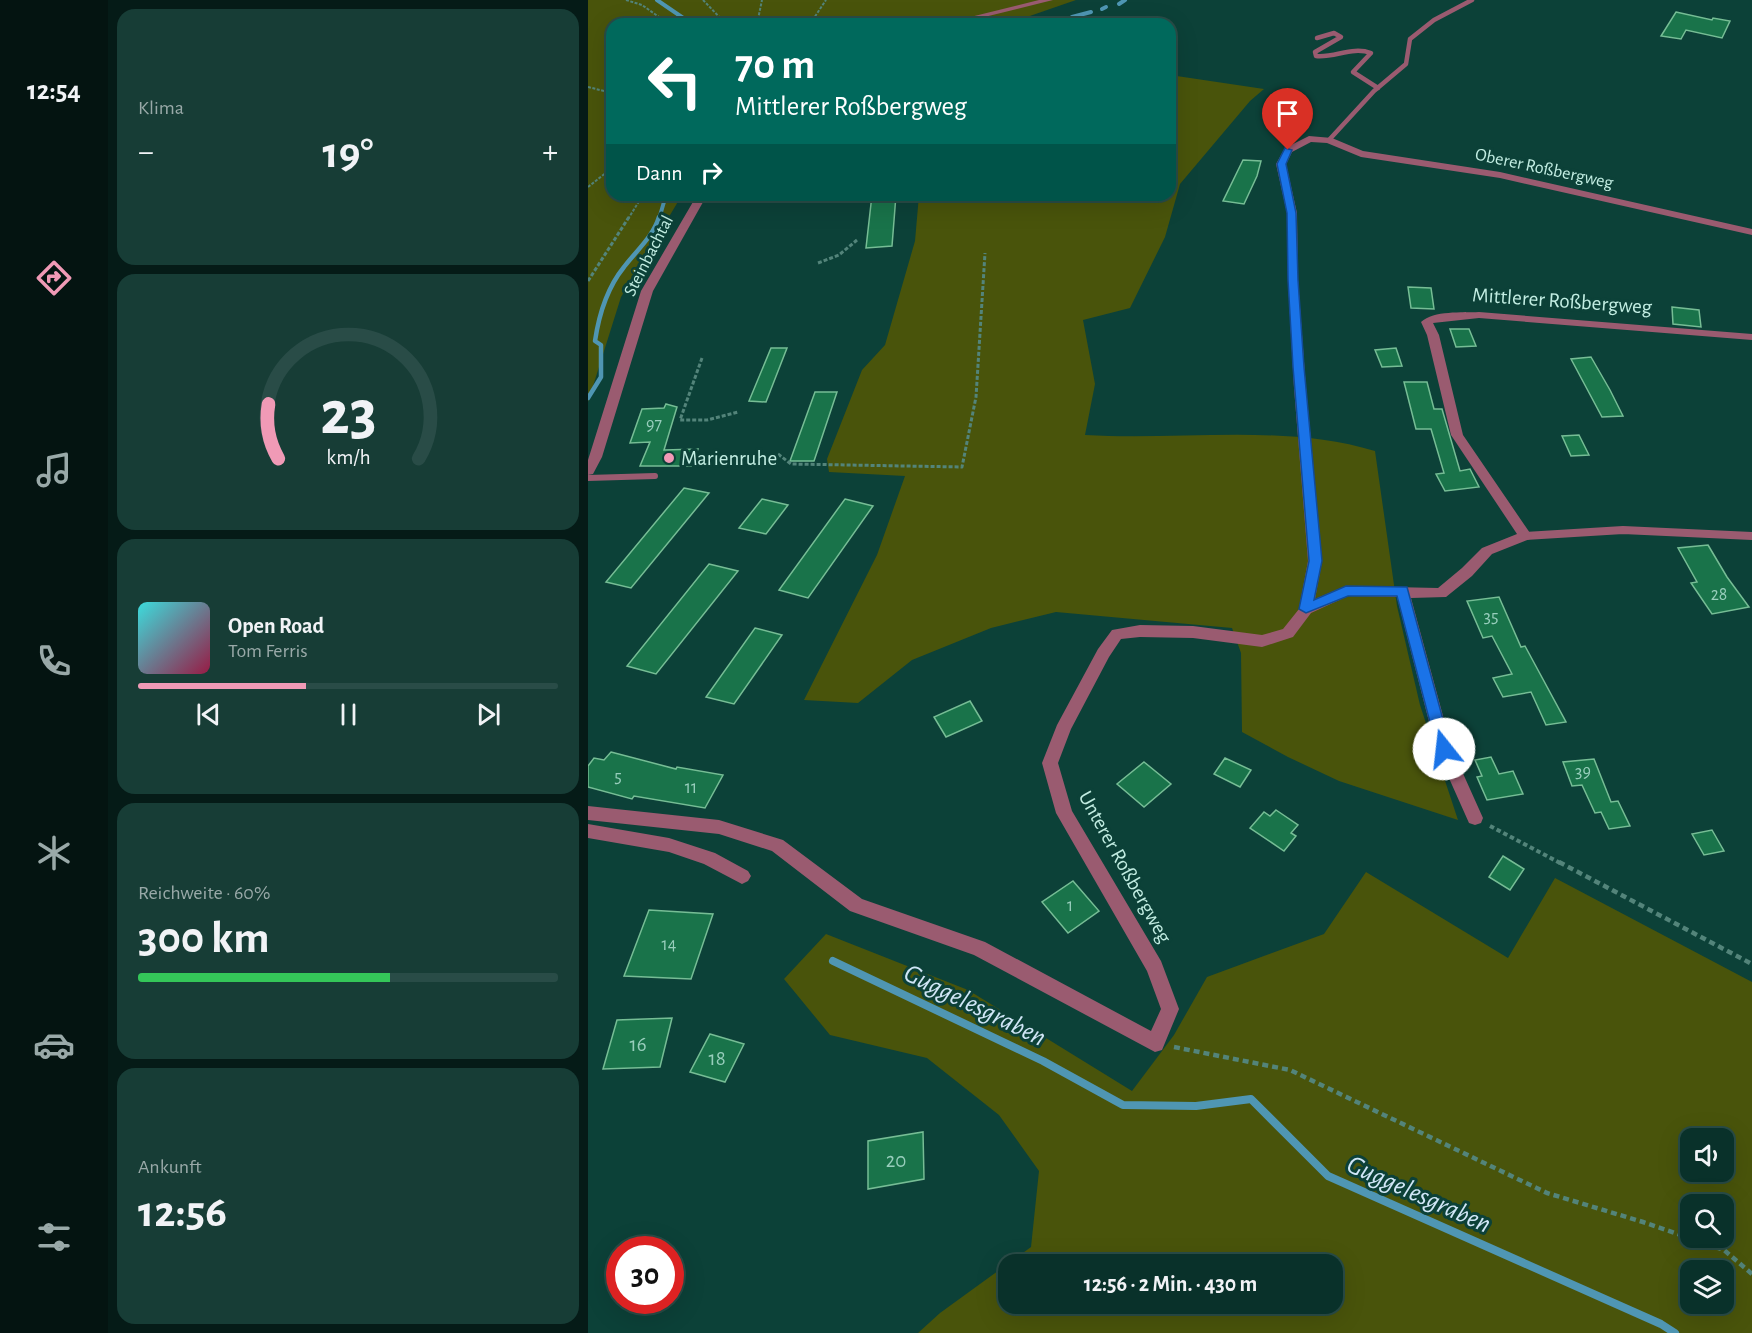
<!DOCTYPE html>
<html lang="de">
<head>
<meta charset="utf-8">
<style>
  body { margin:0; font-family:"Alegreya Sans",sans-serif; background:#173d36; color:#f1f3f6; height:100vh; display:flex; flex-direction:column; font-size:22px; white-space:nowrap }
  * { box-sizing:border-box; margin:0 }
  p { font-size:20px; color:#99a9a8 }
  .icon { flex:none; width:33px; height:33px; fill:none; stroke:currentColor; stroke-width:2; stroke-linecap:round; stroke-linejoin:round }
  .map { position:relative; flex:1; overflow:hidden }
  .details { display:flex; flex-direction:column; gap:9px; padding:9px; background:#051b17; width:480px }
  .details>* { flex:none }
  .banner { position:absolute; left:18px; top:18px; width:570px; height:183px; border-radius:18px; box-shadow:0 6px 24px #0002,0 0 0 2px #294c47; background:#00695c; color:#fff; overflow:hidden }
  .buttons { position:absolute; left:1092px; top:1128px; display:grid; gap:12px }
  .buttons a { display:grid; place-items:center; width:54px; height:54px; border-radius:12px; background:#09312a; box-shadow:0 6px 24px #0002,0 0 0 2px #294c47; font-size:30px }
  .speed { position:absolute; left:18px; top:1236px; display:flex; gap:12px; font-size:30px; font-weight:700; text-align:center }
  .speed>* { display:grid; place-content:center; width:78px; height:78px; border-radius:50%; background:#09312a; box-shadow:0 6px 24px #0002,0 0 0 2px #294c47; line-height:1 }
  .speed .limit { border:9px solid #d22; background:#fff; color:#111 }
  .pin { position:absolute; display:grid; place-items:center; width:51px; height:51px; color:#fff; margin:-62px -26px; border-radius:50% 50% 50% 0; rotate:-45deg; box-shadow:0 0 6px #0007 }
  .pin .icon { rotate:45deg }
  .me { position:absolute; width:66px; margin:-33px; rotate:344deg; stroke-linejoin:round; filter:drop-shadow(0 0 4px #0008) }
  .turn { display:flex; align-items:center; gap:21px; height:126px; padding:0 30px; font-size:27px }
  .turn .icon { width:78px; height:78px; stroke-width:2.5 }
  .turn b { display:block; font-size:42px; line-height:51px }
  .then { display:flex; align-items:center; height:57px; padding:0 30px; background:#0003; gap:12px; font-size:22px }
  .big { font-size:45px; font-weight:700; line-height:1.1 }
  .details .tile { flex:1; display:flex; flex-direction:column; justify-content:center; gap:9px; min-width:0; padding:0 21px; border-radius:18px; background:#173d36 }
  .details .dial { align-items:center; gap:0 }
  .dial svg { height:156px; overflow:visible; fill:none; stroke:#294c47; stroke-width:7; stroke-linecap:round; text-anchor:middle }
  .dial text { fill:#f1f3f6; stroke:none }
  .song { display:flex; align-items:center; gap:18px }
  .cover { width:72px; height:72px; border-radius:9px; background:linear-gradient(135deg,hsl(180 70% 55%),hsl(340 70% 35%)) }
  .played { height:6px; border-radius:3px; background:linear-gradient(90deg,#f09ab6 40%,#294c47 40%) }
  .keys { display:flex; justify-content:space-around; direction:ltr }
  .heat { display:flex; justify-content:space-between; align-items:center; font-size:33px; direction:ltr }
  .charge { height:9px; border-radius:4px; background:linear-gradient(90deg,#34c759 60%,#294c47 0) }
  .trip { position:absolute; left:410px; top:1254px; width:345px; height:60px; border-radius:18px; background:#09312a; box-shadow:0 6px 24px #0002,0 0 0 2px #294c47; font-weight:700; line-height:60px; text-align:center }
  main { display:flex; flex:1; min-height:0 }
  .tab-bar { display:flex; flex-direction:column; width:108px; justify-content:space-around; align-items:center; background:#041411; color:#99a9a8 }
  .tab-bar .icon { width:42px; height:42px }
  .tab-bar .active { color:#f09ab6 }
  .tab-bar b { font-size:27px; color:#f1f3f6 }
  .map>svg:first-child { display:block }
</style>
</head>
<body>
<main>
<nav class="tab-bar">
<b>12:54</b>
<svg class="icon active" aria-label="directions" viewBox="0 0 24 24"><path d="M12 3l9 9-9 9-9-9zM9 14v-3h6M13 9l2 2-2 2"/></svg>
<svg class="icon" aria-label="music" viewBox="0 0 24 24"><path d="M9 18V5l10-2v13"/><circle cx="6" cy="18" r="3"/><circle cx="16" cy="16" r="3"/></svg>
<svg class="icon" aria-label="phone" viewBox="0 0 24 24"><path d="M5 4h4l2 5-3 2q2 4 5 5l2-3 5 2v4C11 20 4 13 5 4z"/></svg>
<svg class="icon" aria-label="climate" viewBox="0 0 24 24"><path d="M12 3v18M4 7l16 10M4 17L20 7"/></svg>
<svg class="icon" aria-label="car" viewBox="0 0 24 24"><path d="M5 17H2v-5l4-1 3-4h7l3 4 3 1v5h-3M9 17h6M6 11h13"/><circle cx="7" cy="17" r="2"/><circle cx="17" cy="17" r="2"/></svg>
<svg class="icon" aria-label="filters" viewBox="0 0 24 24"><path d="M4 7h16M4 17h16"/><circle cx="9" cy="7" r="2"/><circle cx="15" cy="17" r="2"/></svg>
</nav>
<section class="details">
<div class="tile"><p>Klima</p>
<div class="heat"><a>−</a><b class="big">19°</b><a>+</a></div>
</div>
<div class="tile dial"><svg viewBox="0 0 100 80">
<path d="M14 69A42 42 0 1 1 86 69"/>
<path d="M14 69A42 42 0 0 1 9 41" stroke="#f09ab6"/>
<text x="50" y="56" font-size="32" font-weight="700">23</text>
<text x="50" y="72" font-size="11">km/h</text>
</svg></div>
<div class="tile">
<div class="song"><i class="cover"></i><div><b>Open Road</b><p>Tom Ferris</p></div></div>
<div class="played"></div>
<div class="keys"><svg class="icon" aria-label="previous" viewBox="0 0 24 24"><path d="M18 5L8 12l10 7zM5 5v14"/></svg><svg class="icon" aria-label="pause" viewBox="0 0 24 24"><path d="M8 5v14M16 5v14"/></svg><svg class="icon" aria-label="next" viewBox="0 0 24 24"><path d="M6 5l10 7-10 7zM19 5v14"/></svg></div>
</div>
<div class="tile"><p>Reichweite · 60%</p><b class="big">300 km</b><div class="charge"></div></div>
<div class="tile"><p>Ankunft</p><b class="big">12:56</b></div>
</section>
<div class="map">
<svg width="1164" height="1333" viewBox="0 0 1164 1333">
  <rect width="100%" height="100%" fill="#0c4138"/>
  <g fill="#49540b" fill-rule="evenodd">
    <path d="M 0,0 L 488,0 L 436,18 L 446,24 L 24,24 L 24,195 L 94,195 L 33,297 L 0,402 Z"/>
    <path d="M 582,75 L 676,89 L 662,101 L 592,184 L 577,237 L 542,308 L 495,320 L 507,384 L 497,435 C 593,441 693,423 787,451 L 809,606 L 832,705 L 870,820 L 751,781 L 700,757 L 654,732 L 653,653 L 644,628 L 468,612 L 403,628 L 324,660 L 270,703 L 216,700 L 289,555 L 317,476 L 241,472 L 239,459 L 274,370 L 297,345 L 327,241 L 331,195 L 582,195 Z"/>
    <path d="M 778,872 L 920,958 L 967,878 L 1164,982 L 1164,1333 L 330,1333 L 352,1313 L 443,1247 L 451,1171 L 411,1115 L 339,1058 L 242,1035 L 196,979 L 238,934 L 380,990 L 544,1091 L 586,1035 L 619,977 L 736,934 ZM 1136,1138 L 1136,1172 L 1102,1172 L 1102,1138 ZM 1136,1204 L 1136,1238 L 1102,1238 L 1102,1204 ZM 744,1264 L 744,1304 L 420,1304 L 420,1264 ZM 1136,1270 L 1136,1304 L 1102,1304 L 1102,1270 Z"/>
  </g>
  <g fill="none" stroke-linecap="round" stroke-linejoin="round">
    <g stroke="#4f96b3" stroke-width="4">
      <path d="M 69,0 L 104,24"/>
      <path d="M 531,4 L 537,0"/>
      <path d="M 514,9 L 518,7"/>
      <path d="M 484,17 L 503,12"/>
      <path d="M 459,24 L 478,19"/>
      <path d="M 71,219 L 78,195"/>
    </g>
    <path stroke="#4f96b3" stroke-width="4.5" d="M 0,398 L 13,377 L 13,345 L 7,341 C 11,314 19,288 36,267 C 48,251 65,237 71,217"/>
    <path stroke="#4f96b3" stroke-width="8" d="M 245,961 L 455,1061 L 535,1105 L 608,1106 L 663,1099 L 740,1176 L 1073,1324 L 1087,1333"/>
  </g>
  <g fill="#19734a" stroke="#76bd95" stroke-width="1.5">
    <path d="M 1088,12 L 1124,20 L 1125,18 L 1142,21 L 1134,38 L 1098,30 L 1093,39 L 1073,36 Z"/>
    <path d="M 655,160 L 673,161 L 669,176 L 656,204 L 635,201 Z"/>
    <path d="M 284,195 L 308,195 L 304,246 L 278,248 Z"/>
    <path d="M 820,287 L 843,288 L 846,309 L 823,308 Z"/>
    <path d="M 1084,307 L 1111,310 L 1113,327 L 1085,324 Z"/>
    <path d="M 862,329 L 881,329 L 888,346 L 868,347 Z"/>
    <path d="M 183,348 L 199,348 L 178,402 L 161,401 Z"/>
    <path d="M 808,348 L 814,366 L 794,367 L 787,350 Z"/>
    <path d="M 1003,357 L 1022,390 L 1035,416 L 1014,417 L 983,359 Z"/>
    <path d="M 816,382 L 839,382 L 846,409 L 854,409 L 872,471 L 882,469 L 891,487 L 857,491 L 848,474 L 856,473 L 843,429 L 828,429 Z"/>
    <path d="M 227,392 L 249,392 L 226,461 L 202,461 Z"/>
    <path d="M 78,404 L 89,407 L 76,450 L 110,449 L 103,466 L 52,466 L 62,442 L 42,443 L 54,409 L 76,408 Z"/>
    <path d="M 991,435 L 1001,455 L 983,456 L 974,436 Z"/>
    <path d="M 96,488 L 121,493 L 43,588 L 18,582 Z"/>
    <path d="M 174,499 L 200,505 L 178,534 L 151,528 Z"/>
    <path d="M 257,499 L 285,506 L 220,598 L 191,590 Z"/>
    <path d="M 1120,545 L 1139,577 L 1161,607 L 1124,614 L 1103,583 L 1109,582 L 1090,548 Z"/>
    <path d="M 121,564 L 150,571 L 68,674 L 39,666 Z"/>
    <path d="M 911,597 L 933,647 L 937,646 L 978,722 L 958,725 L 943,692 L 915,697 L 905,678 L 924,674 L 904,636 L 895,638 L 879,601 Z"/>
    <path d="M 167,628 L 194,635 L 146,704 L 118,697 Z"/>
    <path d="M 382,701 L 394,721 L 358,737 L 346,717 Z"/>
    <path d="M 23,752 L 88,769 L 89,767 L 135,775 L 117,808 L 46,796 L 44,799 L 0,787 L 0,766 L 6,758 L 16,760 Z"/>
    <path d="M 903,757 L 911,774 L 925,771 L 935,794 L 899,800 L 889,777 L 894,776 L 887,760 Z"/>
    <path d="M 637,758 L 663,770 L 652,787 L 626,774 Z"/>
    <path d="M 1006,759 L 1023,802 L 1030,801 L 1042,826 L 1021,829 L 1013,812 L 1007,813 L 994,785 L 984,786 L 975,762 Z"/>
    <path d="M 556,762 L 583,784 L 556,807 L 529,784 Z"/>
    <path d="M 688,810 L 710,825 L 703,833 L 708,836 L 696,851 L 662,828 L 676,812 L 682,816 Z"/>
    <path d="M 1124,830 L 1136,851 L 1116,855 L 1104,834 Z"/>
    <path d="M 915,856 L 936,869 L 922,890 L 901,877 Z"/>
    <path d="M 485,881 L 511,911 L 480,933 L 454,902 Z"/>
    <path d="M 61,910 L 125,914 L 103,979 L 36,976 Z"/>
    <path d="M 84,1018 L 72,1067 L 15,1069 L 29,1020 Z"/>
    <path d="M 122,1034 L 156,1044 L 137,1082 L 102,1072 Z"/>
    <path d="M 335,1132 L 336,1179 L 280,1189 L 280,1141 Z"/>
  </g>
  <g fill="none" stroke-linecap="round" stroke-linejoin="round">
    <g stroke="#53847a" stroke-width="2" stroke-dasharray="3 1.5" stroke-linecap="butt">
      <path d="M 38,0 L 54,5 L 81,24"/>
      <path d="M 115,0 L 138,24"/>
      <path d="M 169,24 L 174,0"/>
      <path d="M 222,24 L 238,0"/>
      <path d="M 0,87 L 24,93"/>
      <path d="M 0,187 L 24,168"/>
      <path d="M 40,219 L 55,195"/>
    </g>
    <g stroke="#53847a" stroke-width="3" stroke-dasharray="4 2" stroke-linecap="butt">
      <path d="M 230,263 L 251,255 L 269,240"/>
      <path d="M 0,281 L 41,217"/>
      <path d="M 114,358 L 92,420 L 119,420 L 150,412"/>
      <path d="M 190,454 L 203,464 L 374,467 L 388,397 L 397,253"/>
    </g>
    <path stroke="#53847a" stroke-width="4" stroke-dasharray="4.5 3" stroke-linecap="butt" d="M 902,826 L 974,864"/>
    <g stroke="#53847a" stroke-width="4.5" stroke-dasharray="6 4" stroke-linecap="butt">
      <path d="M 971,862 L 1164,964"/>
      <path d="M 586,1047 L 702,1070 L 959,1193 L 1055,1222 L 1136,1250 L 1164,1274"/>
    </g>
    <g stroke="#9a5b70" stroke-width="4.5">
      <path d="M 729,38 L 746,33 L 753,37 L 727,52 L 728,56 C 747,58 764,46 783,53 L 765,72 L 790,88"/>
      <path d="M 741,140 L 786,91 L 818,64 L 822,39 L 846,20 L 884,0"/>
    </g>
    <path stroke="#9a5b70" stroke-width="6" d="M 0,478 L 67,476"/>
    <path stroke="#9a5b70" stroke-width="8" d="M 937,536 L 1035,530 L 1164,536"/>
    <g fill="#9a5b70" fill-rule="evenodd">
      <path d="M 451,0 L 465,0 L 368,24 L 354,24 Z"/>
      <path d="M 721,136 L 744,138 L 775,151 L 912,172 L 1164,229 L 1164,235 L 912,178 L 773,157 L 739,143 L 723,142 L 704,152 L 698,164 L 709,213 L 710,281 L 718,388 L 734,561 L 727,599 L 758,586 L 850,588 L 874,568 L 894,548 L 929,534 L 863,435 L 839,335 L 833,322 C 846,310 874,313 891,312 L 1164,334 L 1164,340 L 891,318 L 845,323 L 851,335 L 875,435 L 944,536 L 942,539 L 904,554 L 884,576 L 858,597 L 823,598 L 864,749 L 895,818 L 893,823 L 887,825 L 881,823 L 848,749 L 809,597 L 760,596 L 723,613 L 705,637 L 674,647 L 605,638 L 552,637 L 533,639 L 521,657 L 483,729 L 470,763 L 484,811 L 573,961 L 591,1009 L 574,1050 L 567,1052 L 386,955 L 262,911 L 184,851 L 131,834 L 0,820 L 0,806 L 131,820 L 195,840 L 274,899 L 397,942 L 563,1031 L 573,1009 L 559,971 L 468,813 L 454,763 L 469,725 L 510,649 L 524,630 L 552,625 L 605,626 L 674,635 L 695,629 L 711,609 L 720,561 L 706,388 L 700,281 L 699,213 L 688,164 L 697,148 Z"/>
      <path d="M 109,195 L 119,195 L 65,291 L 14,457 L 5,474 L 0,475 L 0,460 L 53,291 Z"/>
      <path d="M 0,824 L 81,838 L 127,853 L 160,871 L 163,876 L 160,881 L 154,884 L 116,864 L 81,852 L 0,838 Z"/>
    </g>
  </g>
  <path fill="#1a73e8" stroke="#114b97" stroke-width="1.5" d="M 697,148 L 704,150 L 698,164 L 708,213 L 710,280 L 716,367 L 734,561 L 726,600 L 758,586 L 819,587 L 863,749 L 861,753 L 851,753 L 849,749 L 809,596 L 760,596 L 718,613 L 711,609 L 721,561 L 705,367 L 700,280 L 699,213 L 689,164 Z"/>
  <circle fill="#f09ab6" stroke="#0c4138" stroke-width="2" cx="81" cy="458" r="6"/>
  <g text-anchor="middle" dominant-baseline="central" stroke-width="6" stroke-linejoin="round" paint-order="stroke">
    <g font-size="18" fill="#c2ede2" stroke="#0c4138">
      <text transform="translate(956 169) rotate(12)">Oberer Roßbergweg</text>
      <text transform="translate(61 256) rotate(-63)">Steinbachtal</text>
    </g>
    <g font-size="18" fill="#98cebc">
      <text x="66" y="425">97</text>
      <text x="1131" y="595">28</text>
      <text x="903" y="617">35</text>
      <text x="995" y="772">39</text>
      <text x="30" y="777">5</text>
      <text x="103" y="788">11</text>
      <text x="482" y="906">1</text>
      <text x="81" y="945">14</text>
    </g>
    <g font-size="21" fill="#c2ede2" stroke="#0c4138">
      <text transform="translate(974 301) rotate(4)">Mittlerer Roßbergweg</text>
      <text transform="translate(537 867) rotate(61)">Unterer Roßbergweg</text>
    </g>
    <g font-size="21" fill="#c2ede2" stroke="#0c4138" text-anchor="start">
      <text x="93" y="458">Marienruhe</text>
    </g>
    <g font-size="21" fill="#98cebc">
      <text x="50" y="1044">16</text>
      <text x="129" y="1058">18</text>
      <text x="308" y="1160">20</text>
    </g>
    <g font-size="27" font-style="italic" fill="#d0e6f6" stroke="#0c4138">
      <text transform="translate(387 1005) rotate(26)">Guggelesgraben</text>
      <text transform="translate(831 1194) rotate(24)">Guggelesgraben</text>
    </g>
  </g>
</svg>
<div class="buttons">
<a><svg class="icon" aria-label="sound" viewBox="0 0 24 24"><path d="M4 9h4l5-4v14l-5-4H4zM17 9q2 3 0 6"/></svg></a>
<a><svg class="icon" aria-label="search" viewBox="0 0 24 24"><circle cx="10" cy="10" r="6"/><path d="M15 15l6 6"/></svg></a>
<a><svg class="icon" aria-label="layers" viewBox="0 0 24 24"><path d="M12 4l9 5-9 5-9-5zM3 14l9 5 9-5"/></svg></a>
</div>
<div class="speed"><div class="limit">30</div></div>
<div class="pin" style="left:700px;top:150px;background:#d93025"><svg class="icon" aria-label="arrive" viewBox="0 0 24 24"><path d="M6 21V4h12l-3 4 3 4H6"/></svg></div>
<svg class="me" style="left:856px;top:749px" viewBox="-20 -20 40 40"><circle r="19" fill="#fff"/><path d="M0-13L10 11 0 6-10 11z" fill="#1a73e8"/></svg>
<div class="trip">12:56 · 2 Min. · 430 m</div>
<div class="banner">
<div class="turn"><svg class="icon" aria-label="left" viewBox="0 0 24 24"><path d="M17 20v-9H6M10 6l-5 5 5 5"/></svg><div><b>70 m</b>Mittlerer Roßbergweg</div></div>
<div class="then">Dann<svg class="icon" aria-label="right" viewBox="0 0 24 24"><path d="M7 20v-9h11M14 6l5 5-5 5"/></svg></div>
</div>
</div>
</main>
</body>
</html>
